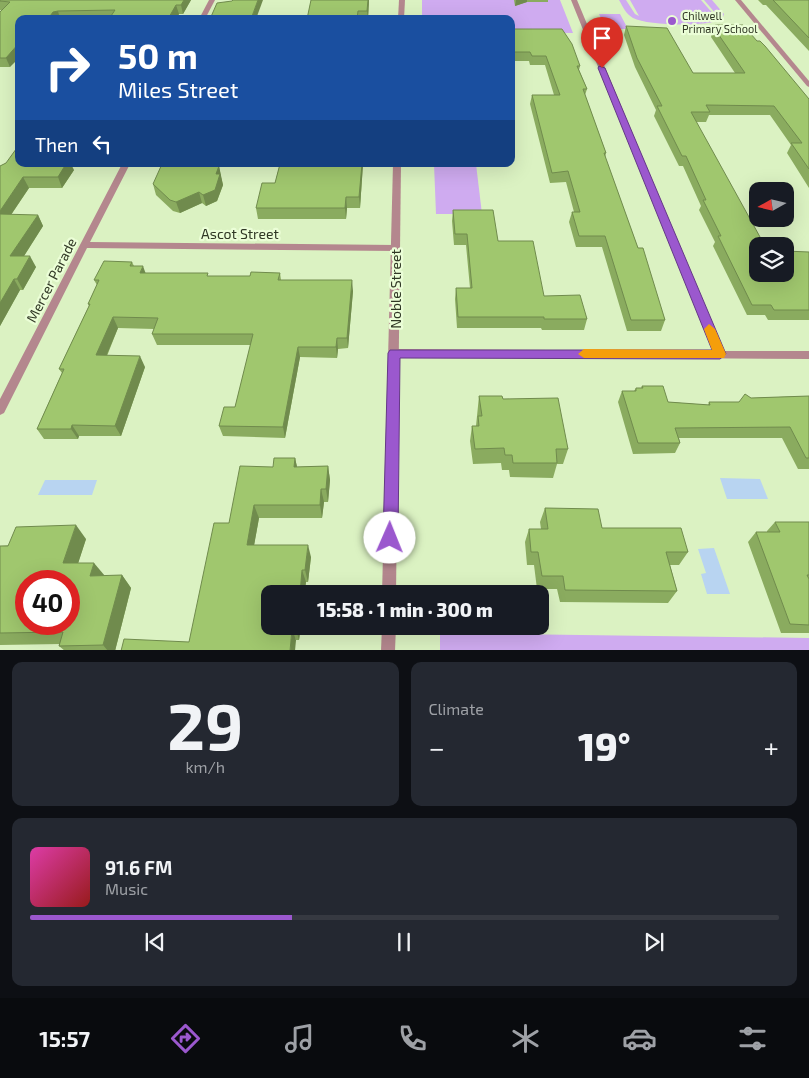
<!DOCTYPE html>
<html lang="en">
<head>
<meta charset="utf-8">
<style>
  body { margin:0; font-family:"Exo 2",sans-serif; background:#242831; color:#f1f3f6; height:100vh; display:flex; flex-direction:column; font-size:19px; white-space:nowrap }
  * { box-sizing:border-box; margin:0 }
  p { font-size:16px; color:#9ea1a6 }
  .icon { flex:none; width:28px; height:28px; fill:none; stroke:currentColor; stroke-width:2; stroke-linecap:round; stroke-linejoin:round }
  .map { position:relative; height:650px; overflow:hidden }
  .sheet { display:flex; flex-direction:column; gap:12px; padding:12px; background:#0d0f14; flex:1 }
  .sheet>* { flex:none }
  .banner { position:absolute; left:15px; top:15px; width:500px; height:152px; border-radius:10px; box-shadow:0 5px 20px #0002; background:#1a4fa0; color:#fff; overflow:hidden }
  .needle { width:32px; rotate:262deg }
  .controls { position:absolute; left:749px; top:182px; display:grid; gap:10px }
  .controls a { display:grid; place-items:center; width:45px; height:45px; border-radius:10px; background:#171b24; box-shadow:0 5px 20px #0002; font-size:25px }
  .speed { position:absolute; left:15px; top:570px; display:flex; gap:10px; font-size:25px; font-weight:700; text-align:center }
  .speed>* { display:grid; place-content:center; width:65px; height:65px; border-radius:50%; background:#171b24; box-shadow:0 5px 20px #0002; line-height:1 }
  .speed .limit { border:8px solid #d22; background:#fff; color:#111 }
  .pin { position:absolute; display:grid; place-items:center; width:42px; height:42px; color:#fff; margin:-51px -21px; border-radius:50% 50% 50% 0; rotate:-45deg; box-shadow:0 0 5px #0007 }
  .pin .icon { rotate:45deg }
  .me { position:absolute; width:55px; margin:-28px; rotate:1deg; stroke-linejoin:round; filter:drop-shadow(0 0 4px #0008) }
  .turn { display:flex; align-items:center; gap:18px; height:105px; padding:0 20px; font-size:22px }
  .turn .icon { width:65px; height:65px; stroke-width:2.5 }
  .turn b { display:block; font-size:35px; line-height:42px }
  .then { display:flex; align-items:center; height:48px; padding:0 20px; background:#0003; gap:10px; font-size:19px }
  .big { font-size:38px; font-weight:800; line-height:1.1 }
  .sheet .tile { flex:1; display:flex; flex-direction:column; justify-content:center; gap:8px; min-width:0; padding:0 18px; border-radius:10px; background:#242831 }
  .sheet .dial { align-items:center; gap:0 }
  .dial b { font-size:65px; line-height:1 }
  .song { display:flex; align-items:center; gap:15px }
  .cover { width:60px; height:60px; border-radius:8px; background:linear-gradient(135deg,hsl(320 70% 55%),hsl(0 70% 35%)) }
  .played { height:5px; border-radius:2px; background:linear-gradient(90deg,#9b58ce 35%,#363941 35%) }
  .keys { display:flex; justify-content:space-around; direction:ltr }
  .heat { display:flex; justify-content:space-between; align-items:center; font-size:28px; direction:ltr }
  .sheet .tiles { flex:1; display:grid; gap:12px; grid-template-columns:1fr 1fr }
  .tile:last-child { grid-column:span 2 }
  .trip { position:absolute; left:261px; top:585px; width:288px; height:50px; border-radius:10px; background:#171b24; box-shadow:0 5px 20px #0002; font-weight:800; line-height:50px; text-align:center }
  .tabs { display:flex; height:80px; justify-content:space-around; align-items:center; background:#090b0e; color:#9ea1a6 }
  .tabs .icon { width:35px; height:35px }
  .tabs .active { color:#9b58ce }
  .tabs b { font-size:22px; color:#f1f3f6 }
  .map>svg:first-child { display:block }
</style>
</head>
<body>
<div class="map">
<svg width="809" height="651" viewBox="0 0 809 651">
  <rect width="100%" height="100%" fill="#dbf2c2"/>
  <g fill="#cfabf0">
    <path d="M 422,0 L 560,0 L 573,33 L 511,32 L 511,19 L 422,19 Z"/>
    <path d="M 619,0 L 626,0 L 635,14 L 639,16 L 630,0 L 701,0 L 715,16 L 716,14 L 704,0 L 712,0 L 724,14 L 722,19 C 707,27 649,26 633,18 C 626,14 623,7 619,0 Z"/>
    <path d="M 599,14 L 620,14 L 628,29 L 606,29 Z"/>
    <path d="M 434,164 L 476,164 L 482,214 L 436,214 Z"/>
    <path d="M 440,633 L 809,638 L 809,650 L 440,650 Z"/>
  </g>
  <g fill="#b8d4f1">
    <path d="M 720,478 L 760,479 L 768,499 L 727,499 Z"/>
    <path d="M 45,480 L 97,480 L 92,495 L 38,495 Z"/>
    <path d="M 714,548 L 730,594 L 707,594 L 701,574 L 706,573 L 698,549 Z"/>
  </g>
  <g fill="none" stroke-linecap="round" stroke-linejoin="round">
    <g fill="#b4878e" fill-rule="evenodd">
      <path d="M 209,0 L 215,0 L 205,19 L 199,19 Z"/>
      <path d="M 571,0 L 577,0 L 723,351 L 809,351 L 809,359 L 390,356 L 389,353 L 390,350 L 394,349 L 713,351 Z"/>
      <path d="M 735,0 L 741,0 L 809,81 L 809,87 L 807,86 Z"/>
      <path d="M 122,164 L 130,164 L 90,242 L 395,245 L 399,248 L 395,251 L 87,248 L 4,413 L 0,415 L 0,399 Z"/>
    </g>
    <g fill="#b4878e" fill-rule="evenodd">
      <path d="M 399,0 L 405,0 L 404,19 L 398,19 Z"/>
      <path d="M 393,164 L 401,164 L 396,594 L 382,594 Z"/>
      <path d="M 382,626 L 396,626 L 395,651 L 381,651 Z"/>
    </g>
  </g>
  <g fill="#8aab5f">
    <path d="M 0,0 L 191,0 L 183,14 L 179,14 L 176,19 L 19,19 L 10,67 L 0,67 L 0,12 L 2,11 L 0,10 Z"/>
    <path d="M 369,0 L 368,19 L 307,19 Z"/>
    <path d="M 514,0 L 548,0 L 548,2 L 527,2 L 515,6 Z"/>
    <path d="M 758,0 L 809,0 L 809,51 L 766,5 L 763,5 Z"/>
    <path d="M 715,25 L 809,99 L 809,188 L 787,153 L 791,145 L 770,115 L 709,115 L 706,122 L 696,122 L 758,274 L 809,252 L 809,320 L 768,320 L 765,315 L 747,315 L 713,246 L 715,242 L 699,210 L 701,206 L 683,166 L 679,166 L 654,116 L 656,110 L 635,67 L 624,35 L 626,26 L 693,73 L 735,73 L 711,37 Z"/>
    <path d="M 511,29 L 580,66 L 579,70 L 587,89 L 585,95 L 606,153 L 605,158 L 638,248 L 665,320 L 661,331 L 627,331 L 602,247 L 576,247 L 569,222 L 572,212 L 574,212 L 566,182 L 550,183 L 530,104 L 532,95 L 554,95 L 545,65 L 530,65 L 529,61 L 511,61 Z"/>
    <path d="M 6,163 L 74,170 L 62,188 L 29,188 L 11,215 L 38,215 L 43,226 L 24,256 L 36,267 L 23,290 L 20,290 L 0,326 L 0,166 Z"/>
    <path d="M 280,164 L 363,164 L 360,208 L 347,208 L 346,219 L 258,219 L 256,208 L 275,183 Z"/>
    <path d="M 209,166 L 219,166 L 221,177 L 223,185 L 217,201 L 206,206 L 202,203 L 180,213 L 173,211 L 156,195 L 153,184 Z"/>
    <path d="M 453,210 L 498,241 L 544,296 L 587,319 L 584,330 L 542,330 L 541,328 L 457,328 L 455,299 L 456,288 L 470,288 L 466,245 L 454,245 L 452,221 Z"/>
    <path d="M 132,262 L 134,266 L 145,273 L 209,276 L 250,276 L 280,273 L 281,280 L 353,291 L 348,348 L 338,349 L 337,358 L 300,357 L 285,438 L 223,436 L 219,426 L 235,407 L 251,345 L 157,345 L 152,334 L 154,329 L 118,328 L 107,356 L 145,367 L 121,436 L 79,436 L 78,439 L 44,439 L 37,429 L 62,373 L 59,369 L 89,306 L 88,304 L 97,285 L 94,280 Z"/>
    <path d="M 642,386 L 668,402 L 708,405 L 709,402 L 739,402 L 751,398 L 809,396 L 809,469 L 798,469 L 782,438 L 679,438 L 680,443 L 675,453 L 633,454 L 618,402 L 622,391 L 634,391 L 636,388 L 641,388 Z"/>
    <path d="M 479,396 L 503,399 L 568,449 L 563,464 L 557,464 L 553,478 L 510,477 L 509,470 L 502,470 L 501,463 L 473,464 L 470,441 L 472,426 L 476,426 Z"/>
    <path d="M 295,458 L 297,467 L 328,466 L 330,480 L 328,502 L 324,502 L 322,518 L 259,518 L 254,545 L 311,557 L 308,582 L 306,582 L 299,640 L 296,640 L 229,523 L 273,467 Z"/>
    <path d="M 545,508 L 602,528 L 688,552 L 679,565 L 670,565 L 677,591 L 668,603 L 560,602 L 557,589 L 537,589 L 534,565 L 527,565 L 525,542 L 529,529 L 541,529 L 540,522 Z"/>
    <path d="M 775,522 L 809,522 L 809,633 L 781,633 L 748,542 L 756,532 L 767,532 L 767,531 Z"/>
    <path d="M 86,539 L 78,563 L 105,576 L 122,575 L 131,588 L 115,651 L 65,651 L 59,646 L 60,644 L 0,645 L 0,546 Z"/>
  </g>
  <g fill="#708b4d">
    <path d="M 184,0 L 191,0 L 183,14 L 181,5 Z"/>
    <path d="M 258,0 L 263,0 L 256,19 L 251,19 Z"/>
    <path d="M 368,0 L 369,0 L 368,19 L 367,11 Z"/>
    <path d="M 516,0 L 527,0 L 527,2 L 515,6 Z"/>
    <path d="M 176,5 L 179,14 L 176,19 L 168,19 Z"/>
    <path d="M 58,11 L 60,19 L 48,19 L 53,12 Z"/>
    <path d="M 19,43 L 19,58 L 10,67 L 6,58 Z"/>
    <path d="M 60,164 L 71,164 L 74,170 L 62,188 L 58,177 Z"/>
    <path d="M 203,164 L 210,164 L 205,177 L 202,166 Z"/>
    <path d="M 362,164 L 363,164 L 360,208 L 359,197 Z"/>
    <path d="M 219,166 L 223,185 L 217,201 L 206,206 L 203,195 L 216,174 Z"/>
    <path d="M 23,177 L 29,188 L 4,225 L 0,218 L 0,211 Z"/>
    <path d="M 199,192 L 202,203 L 180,213 L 176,202 Z"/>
    <path d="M 346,197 L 347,208 L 346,219 L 345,208 Z"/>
    <path d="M 38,215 L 43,226 L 17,267 L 10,256 Z"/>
    <path d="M 30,256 L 36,267 L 23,290 L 17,279 Z"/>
    <path d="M 143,266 L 147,277 L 140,273 Z"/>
    <path d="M 14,279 L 20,290 L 0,326 L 0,303 Z"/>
    <path d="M 352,280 L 353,291 L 348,348 L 347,338 Z"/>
    <path d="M 113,317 L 118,328 L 102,366 L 96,355 Z"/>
    <path d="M 337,338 L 338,349 L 337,358 L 336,347 Z"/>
    <path d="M 298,347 L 300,357 L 285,438 L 283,427 Z"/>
    <path d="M 140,356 L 145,367 L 121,436 L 115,426 Z"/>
    <path d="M 72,425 L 79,436 L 78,439 L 71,429 Z"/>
    <path d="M 295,458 L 298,471 L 294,467 Z"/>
    <path d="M 328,466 L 330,480 L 328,502 L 326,489 Z"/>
    <path d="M 321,489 L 324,502 L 322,518 L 320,505 Z"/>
    <path d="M 254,505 L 259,518 L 252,557 L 247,545 Z"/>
    <path d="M 76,525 L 86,539 L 74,576 L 63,563 Z"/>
    <path d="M 308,545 L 311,557 L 308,582 L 305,570 Z"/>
    <path d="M 94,563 L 105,576 L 90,576 Z"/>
    <path d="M 302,570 L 306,582 L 304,594 L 300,594 Z"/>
    <path d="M 122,575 L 131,588 L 115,651 L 108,651 L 103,645 Z"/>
    <path d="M 296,626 L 301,626 L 299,640 L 296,629 Z"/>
    <path d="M 292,629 L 296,640 L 295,651 L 290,651 Z"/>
  </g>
  <g fill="#a0c76e" stroke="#708b4d" fill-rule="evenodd">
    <path d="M 0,0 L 184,0 L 181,5 L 176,5 L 168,19 L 109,19 L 115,10 L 58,11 L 53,12 L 48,19 L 19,19 L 19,43 L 6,58 L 0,58 L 0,12 L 10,2 L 0,1 Z"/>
    <path d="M 233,0 L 258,0 L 251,19 L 210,19 L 217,3 L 232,1 Z"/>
    <path d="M 311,0 L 368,0 L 367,11 L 358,11 L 357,19 L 307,19 Z"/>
    <path d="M 773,0 L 809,0 L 809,38 Z"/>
    <path d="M 715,25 L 743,25 L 757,41 L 760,41 L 765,46 L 809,99 L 809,169 L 791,143 L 802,143 L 774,106 L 706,105 L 710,112 L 691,112 L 765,246 L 758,246 L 758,274 L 785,274 L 785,251 L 809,252 L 809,310 L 774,310 L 771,305 L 752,305 L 718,236 L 721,236 L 703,200 L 706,200 L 686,156 L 682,156 L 657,106 L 662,106 L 637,58 L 626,26 L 667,28 L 693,73 L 745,73 L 714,28 L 717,28 Z"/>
    <path d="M 511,29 L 562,29 L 572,44 L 580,66 L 577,66 L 587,89 L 583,89 L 606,153 L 604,153 L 638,248 L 643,248 L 665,320 L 631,320 L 605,236 L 579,236 L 572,212 L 580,212 L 568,171 L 552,173 L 532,95 L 560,95 L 546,56 L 532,56 L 530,52 L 511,52 Z"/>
    <path d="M 19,145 L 19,164 L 66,164 L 58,177 L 23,177 L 0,211 L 0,166 L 6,163 Z"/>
    <path d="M 162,164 L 203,164 L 202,166 L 219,166 L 216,174 L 220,174 L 215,190 L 203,195 L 199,192 L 176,202 L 170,200 L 153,184 Z"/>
    <path d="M 280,164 L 362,164 L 359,197 L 346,197 L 345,208 L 256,208 L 262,183 L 275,183 Z"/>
    <path d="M 453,210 L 493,210 L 498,241 L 533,241 L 544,296 L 580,295 L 587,319 L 544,319 L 544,317 L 458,317 L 456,288 L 472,288 L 467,234 L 455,234 Z"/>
    <path d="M 0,214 L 38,215 L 10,256 L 30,256 L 17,279 L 14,279 L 0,303 Z"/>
    <path d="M 104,261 L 132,262 L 130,266 L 143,266 L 140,273 L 208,273 L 207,276 L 250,276 L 251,272 L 280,273 L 278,280 L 352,280 L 347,338 L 337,338 L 336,347 L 298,347 L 283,427 L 219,426 L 224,407 L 235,407 L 253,334 L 152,334 L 158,318 L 113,317 L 96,355 L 140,356 L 115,426 L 72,425 L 71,429 L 37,429 L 64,369 L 59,369 L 90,304 L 88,304 L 99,280 L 94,280 Z"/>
    <path d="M 642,386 L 663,386 L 668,402 L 710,405 L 709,402 L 739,402 L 745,394 L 751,398 L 809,396 L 809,458 L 806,458 L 790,427 L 675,428 L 680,443 L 638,443 L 622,391 L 636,391 L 636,388 L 643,388 Z"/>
    <path d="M 479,396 L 502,396 L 503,399 L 558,398 L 568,449 L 556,449 L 557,463 L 513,463 L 512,455 L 505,455 L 504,448 L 475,449 L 472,426 L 479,426 L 478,416 L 482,416 Z"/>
    <path d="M 274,458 L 295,458 L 294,467 L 328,466 L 326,489 L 321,489 L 320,505 L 254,505 L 247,545 L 308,545 L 305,570 L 302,570 L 300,594 L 270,594 L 270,626 L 296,626 L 296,629 L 292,629 L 290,651 L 121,651 L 124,639 L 189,642 L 214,523 L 229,523 L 240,466 L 273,467 Z"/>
    <path d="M 545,508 L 598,509 L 602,528 L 681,528 L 688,552 L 666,552 L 677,591 L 565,590 L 563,576 L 542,576 L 538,552 L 531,552 L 529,529 L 548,529 Z"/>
    <path d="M 775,522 L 809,522 L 809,575 L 807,575 L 809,579 L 809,625 L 790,624 L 756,532 L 780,532 Z"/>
    <path d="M 76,525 L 63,563 L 94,563 L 90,576 L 122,575 L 103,645 L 59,646 L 63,632 L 0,633 L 0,546 L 8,546 L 16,527 ZM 26,581 L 69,581 L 69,624 L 26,624 Z"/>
  </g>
  <path fill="#9b58ce" stroke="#653986" d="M 599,66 L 605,68 L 726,354 L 720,359 L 400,358 L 398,538 L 396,543 L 390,545 L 385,543 L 383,538 L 388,353 L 390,350 L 712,350 L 598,68 Z"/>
  <path fill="#f59e0b" d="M 709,324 L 715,329 L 726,354 L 724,358 L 584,358 L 578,354 L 584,349 L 712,350 L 704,329 Z"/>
  <circle fill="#9b58ce" stroke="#ebfed7" stroke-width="2" cx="672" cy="21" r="5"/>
  <g text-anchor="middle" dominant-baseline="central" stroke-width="4.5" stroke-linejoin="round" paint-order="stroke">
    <g font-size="11" fill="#303825" stroke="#ebfed7" text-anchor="start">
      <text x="682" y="15">Chilwell<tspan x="682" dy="13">Primary School</tspan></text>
    </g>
    <g font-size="14" fill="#303825" stroke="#ebfed7">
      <text x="240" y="233">Ascot Street</text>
      <text transform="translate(51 280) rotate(-63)">Mercer Parade</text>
      <text transform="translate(395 289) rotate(-90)">Noble Street</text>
    </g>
  </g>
</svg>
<div class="controls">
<a><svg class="needle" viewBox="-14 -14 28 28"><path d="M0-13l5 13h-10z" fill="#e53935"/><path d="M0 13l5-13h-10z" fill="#9ea1a6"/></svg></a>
<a><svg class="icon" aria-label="layers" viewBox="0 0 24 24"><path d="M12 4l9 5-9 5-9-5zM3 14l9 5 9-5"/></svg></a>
</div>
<div class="speed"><div class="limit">40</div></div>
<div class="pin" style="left:602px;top:68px;background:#d93025"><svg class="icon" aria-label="arrive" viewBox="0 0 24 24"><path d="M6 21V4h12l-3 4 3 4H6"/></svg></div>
<svg class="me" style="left:390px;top:538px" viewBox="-20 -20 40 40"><circle r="19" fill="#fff"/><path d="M0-13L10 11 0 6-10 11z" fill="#9b58ce"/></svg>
<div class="trip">15:58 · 1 min · 300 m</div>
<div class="banner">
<div class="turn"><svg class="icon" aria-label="right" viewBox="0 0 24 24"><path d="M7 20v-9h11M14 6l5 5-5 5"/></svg><div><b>50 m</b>Miles Street</div></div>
<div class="then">Then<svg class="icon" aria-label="left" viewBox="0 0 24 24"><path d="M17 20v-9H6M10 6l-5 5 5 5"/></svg></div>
</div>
</div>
<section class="sheet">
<div class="tiles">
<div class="tile dial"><b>29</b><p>km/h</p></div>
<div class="tile"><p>Climate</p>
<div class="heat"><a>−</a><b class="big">19°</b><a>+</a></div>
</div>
<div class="tile">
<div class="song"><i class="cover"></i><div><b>91.6 FM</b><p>Music</p></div></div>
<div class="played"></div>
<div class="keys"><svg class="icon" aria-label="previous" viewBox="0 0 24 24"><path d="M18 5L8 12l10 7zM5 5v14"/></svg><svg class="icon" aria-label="pause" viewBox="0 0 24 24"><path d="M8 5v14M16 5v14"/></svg><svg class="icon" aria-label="next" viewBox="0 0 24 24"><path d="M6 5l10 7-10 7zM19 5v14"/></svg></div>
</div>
</div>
</section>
<nav class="tabs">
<b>15:57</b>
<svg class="icon active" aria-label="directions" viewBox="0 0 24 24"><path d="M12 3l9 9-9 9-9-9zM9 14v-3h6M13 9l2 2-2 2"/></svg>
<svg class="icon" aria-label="music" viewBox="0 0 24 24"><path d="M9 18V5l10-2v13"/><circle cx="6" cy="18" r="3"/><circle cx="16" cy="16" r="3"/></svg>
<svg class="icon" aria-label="phone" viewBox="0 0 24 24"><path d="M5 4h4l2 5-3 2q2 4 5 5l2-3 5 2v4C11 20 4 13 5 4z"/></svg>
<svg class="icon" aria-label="climate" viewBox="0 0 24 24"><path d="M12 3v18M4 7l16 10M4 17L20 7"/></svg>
<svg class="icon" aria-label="car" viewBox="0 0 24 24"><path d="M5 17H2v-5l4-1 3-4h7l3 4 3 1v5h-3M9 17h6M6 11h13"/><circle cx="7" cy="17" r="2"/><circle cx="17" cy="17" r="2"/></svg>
<svg class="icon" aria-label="filters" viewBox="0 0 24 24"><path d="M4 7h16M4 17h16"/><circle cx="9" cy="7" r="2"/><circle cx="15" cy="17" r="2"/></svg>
</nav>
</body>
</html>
